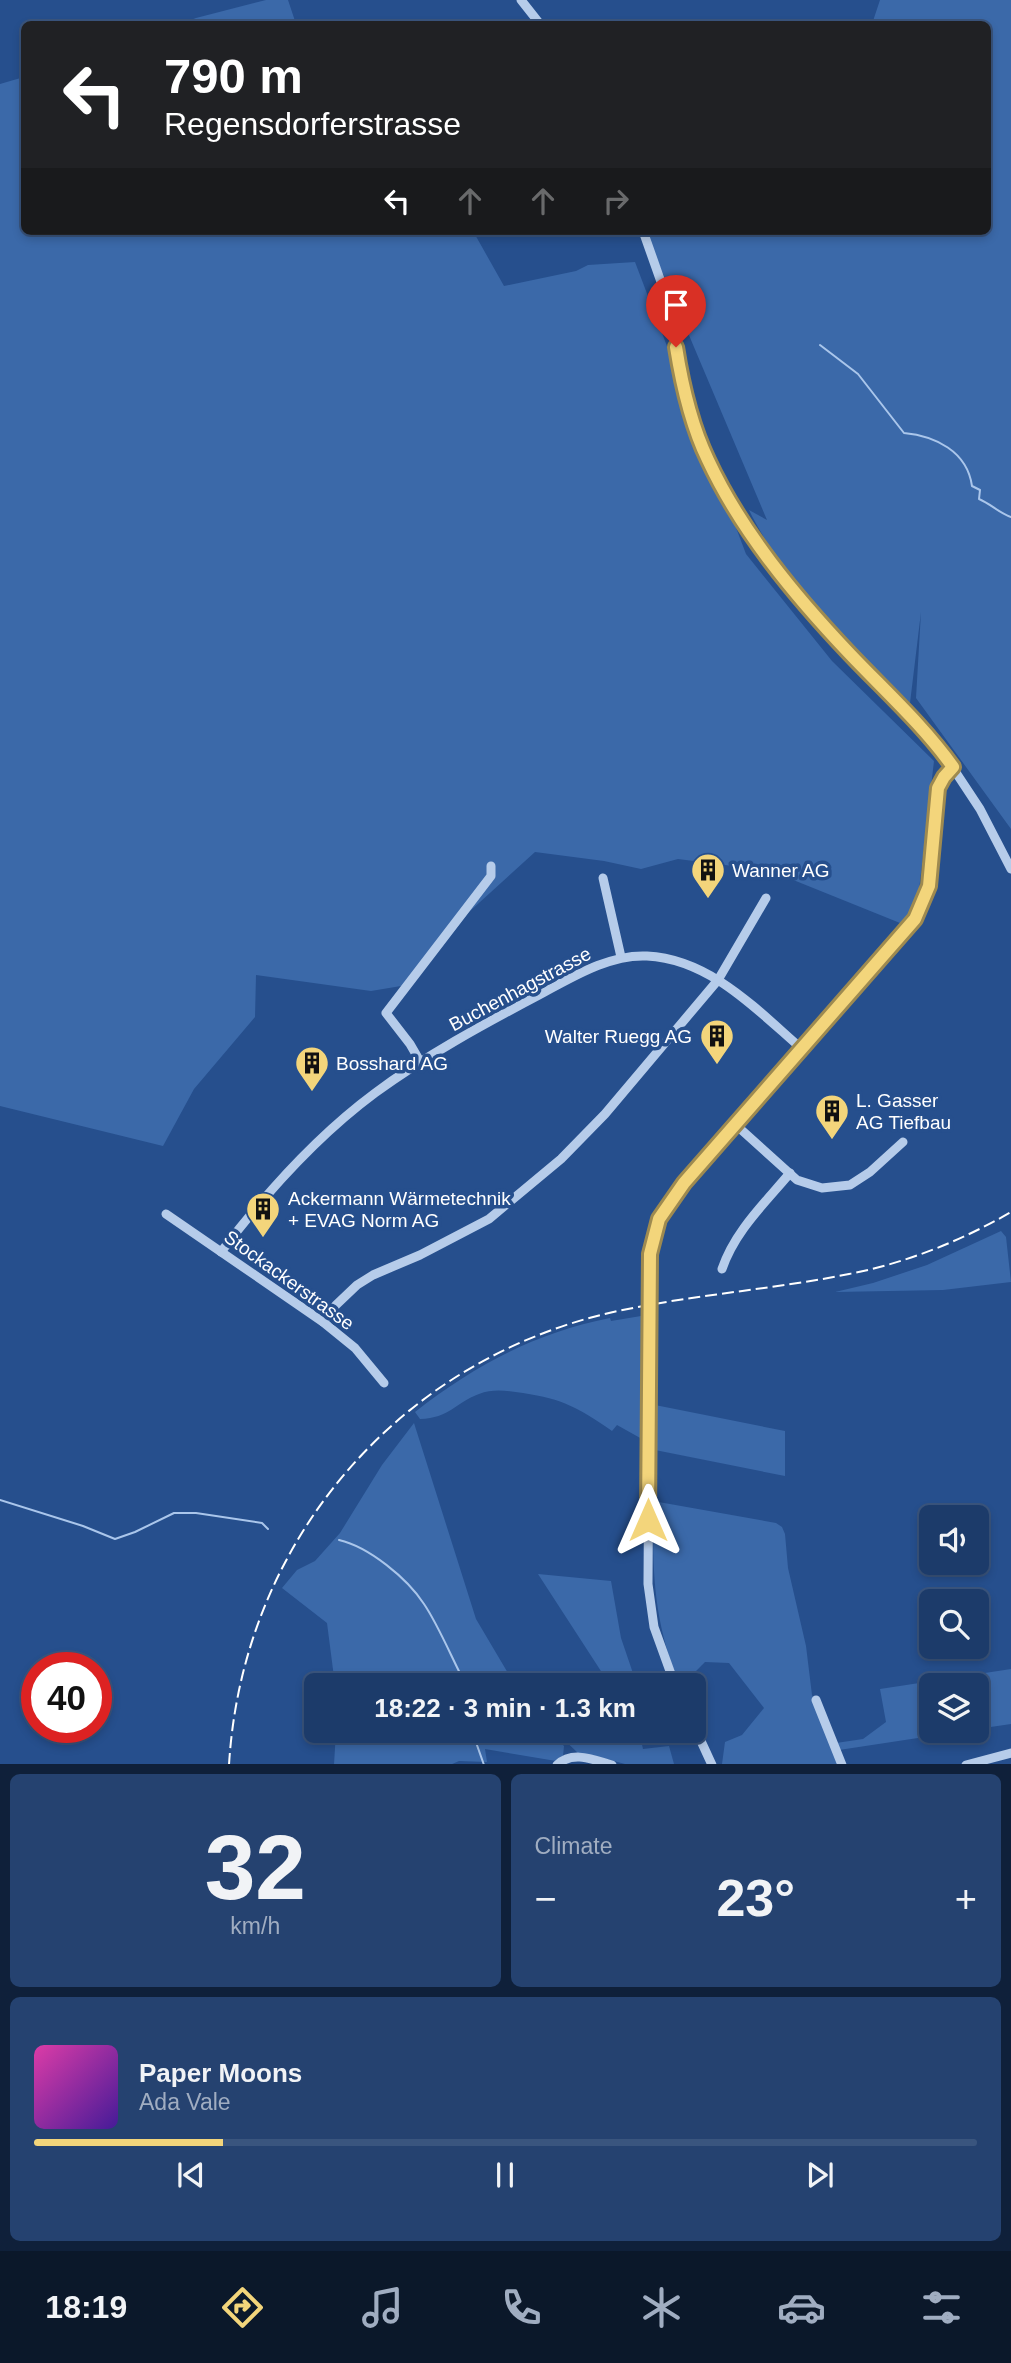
<!DOCTYPE html>
<html lang="en">
<head>
<meta charset="utf-8">
<style>
  body { margin:0; font-family:Arial,sans-serif; background:#254270; color:#f1f3f6; height:100vh; display:flex; flex-direction:column; font-size:26px; white-space:nowrap }
  * { box-sizing:border-box; margin:0 }
  p { font-size:23px; color:#a0adc1 }
  .icon { flex:none; width:38px; height:38px; fill:none; stroke:currentColor; stroke-width:2; stroke-linecap:round; stroke-linejoin:round }
  .map { position:relative; height:1764px; overflow:hidden }
  .drawer { display:flex; flex-direction:column; gap:10px; padding:10px; background:#0f203a; flex:1 }
  .drawer>* { flex:none }
  .top-card { position:absolute; left:21px; top:21px; width:970px; height:214px; border-radius:10px; box-shadow:0 4px 10px #0003,0 0 0 2px #3a557e; background:#202124; color:#fff; overflow:hidden }
  .tools { position:absolute; left:919px; top:1505px; display:grid; gap:14px }
  .tools a { display:grid; place-items:center; width:70px; height:70px; border-radius:10px; background:#1c3b6a; box-shadow:0 4px 10px #0003,0 0 0 2px #3a557e; font-size:35px }
  .speed { position:absolute; left:21px; top:1652px; display:flex; gap:14px; font-size:35px; font-weight:700; text-align:center }
  .speed>* { display:grid; place-content:center; width:91px; height:91px; border-radius:50%; background:#1c3b6a; box-shadow:0 4px 10px #0003,0 0 0 2px #3a557e; line-height:1 }
  .speed .limit { border:10px solid #d22; background:#fff; color:#111 }
  .pin { position:absolute; display:grid; place-items:center; width:60px; height:60px; color:#fff; margin:-72px -30px; border-radius:50% 50% 50% 0; rotate:-45deg; box-shadow:0 0 7px #0007 }
  .pin .icon { rotate:45deg }
  .me { position:absolute; width:77px; margin:-38px; rotate:0deg; stroke-linejoin:round; filter:drop-shadow(0 0 5px #0008) }
  .turn { display:flex; align-items:center; gap:24px; height:147px; padding:0 28px; font-size:32px }
  .turn .icon { width:91px; height:91px; stroke-width:2.5 }
  .turn b { display:block; font-size:49px; line-height:60px }
  .lanes { display:flex; align-items:center; height:66px; padding:0 28px; background:#0003; justify-content:center; gap:35px; direction:ltr }
  .lanes .off { opacity:.35 }
  .big { font-size:52px; font-weight:700; line-height:1.1 }
  .drawer .card { flex:1; display:flex; flex-direction:column; justify-content:center; gap:10px; min-width:0; padding:0 24px; border-radius:10px; background:#254270 }
  .drawer .dial { align-items:center; gap:0 }
  .dial b { font-size:91px; line-height:1 }
  .song { display:flex; align-items:center; gap:21px }
  .cover { width:84px; height:84px; border-radius:10px; background:linear-gradient(135deg,hsl(320 70% 55%),hsl(260 70% 35%)) }
  .played { height:7px; border-radius:4px; background:linear-gradient(90deg,#f3d57b 20%,#3a557e 20%) }
  .keys { display:flex; justify-content:space-around; direction:ltr }
  .heat { display:flex; justify-content:space-between; align-items:center; font-size:38px; direction:ltr }
  .drawer .tiles { flex:1; display:grid; gap:10px; grid-template-columns:1fr 1fr }
  .card:last-child { grid-column:span 2 }
  .trip { position:absolute; left:304px; top:1673px; width:402px; height:70px; border-radius:10px; background:#1c3b6a; box-shadow:0 4px 10px #0003,0 0 0 2px #3a557e; font-weight:700; line-height:70px; text-align:center }
  .tab-bar { display:flex; height:112px; justify-content:space-around; align-items:center; background:#0b182a; color:#a0adc1 }
  .tab-bar .icon { width:49px; height:49px }
  .tab-bar .active { color:#f3d57b }
  .tab-bar b { font-size:32px; color:#f1f3f6 }
  .map>svg:first-child { display:block }
</style>
</head>
<body>
<div class="map">
<svg width="1011" height="1765" viewBox="0 0 1011 1765">
  <rect width="100%" height="100%" fill="#264f8d"/>
  <g fill="#3b69a9">
    <path d="M 266,0 L 288,0 L 296,24 L 180,24 L 196,18 Z"/>
    <path d="M 880,0 L 1011,0 L 1011,829 L 916,698 L 921,612 L 910,703 C 853,645 785,584 749,510 L 767,520 L 645,231 L 987,231 L 987,24 L 872,24 Z"/>
    <path d="M 24,77 L 24,231 L 473,231 L 504,286 L 576,271 L 588,265 L 635,262 L 746,554 L 832,661 L 934,761 L 917,907 L 905,925 L 771,871 L 678,859 L 641,869 L 604,861 L 535,852 L 469,912 L 413,984 L 371,991 L 256,975 L 255,1017 L 194,1089 L 163,1146 L 0,1106 L 0,84 Z"/>
    <path d="M 1001,1231 L 1006,1237 L 1011,1282 L 943,1290 L 835,1292 L 873,1283 L 927,1265 Z"/>
    <path d="M 641,1316 L 642,1439 L 617,1425 L 612,1431 C 579,1408 563,1399 523,1393 C 508,1391 494,1388 479,1394 C 455,1403 450,1418 420,1419 L 415,1412 C 475,1365 535,1333 610,1318 L 611,1321 Z"/>
    <path d="M 655,1405 L 785,1431 L 785,1476 L 655,1450 Z"/>
    <path d="M 414,1423 L 476,1619 L 515,1685 L 335,1685 L 327,1623 L 282,1588 L 297,1570 L 315,1561 L 340,1533 L 382,1465 Z"/>
    <path d="M 653,1501 L 776,1523 L 782,1527 L 785,1534 L 788,1568 L 806,1646 L 812,1695 L 841,1764 L 722,1764 L 725,1742 L 742,1735 L 764,1708 L 729,1663 L 705,1662 L 692,1675 L 676,1676 C 652,1612 653,1568 653,1501 Z"/>
    <path d="M 538,1574 L 611,1581 L 621,1638 L 637,1685 L 610,1685 Z"/>
    <path d="M 1011,1669 L 1011,1724 L 977,1729 L 976,1685 L 931,1685 L 931,1731 L 964,1731 L 839,1750 L 836,1743 L 863,1739 L 886,1722 L 880,1689 Z"/>
    <path d="M 336,1731 L 549,1731 L 564,1746 L 563,1756 L 556,1761 L 485,1749 L 487,1762 L 459,1761 L 450,1765 L 334,1765 Z"/>
    <path d="M 555,1731 L 610,1731 L 616,1738 L 624,1740 L 639,1732 L 643,1749 L 669,1746 L 674,1764 L 625,1764 L 588,1754 L 579,1754 Z"/>
  </g>
  <g fill="none" stroke-linecap="round" stroke-linejoin="round">
    <g stroke="#aac6eb" stroke-width="2">
      <path d="M 820,345 L 858,374 L 904,433 C 935,436 967,451 972,486 L 980,490 L 979,499 C 991,504 999,513 1011,517"/>
      <path d="M 0,1500 L 83,1526 L 115,1539 L 135,1532 L 174,1513 L 196,1513 L 262,1523 L 268,1529"/>
      <path d="M 339,1540 C 369,1547 407,1578 424,1604 C 439,1626 453,1661 466,1685"/>
      <path d="M 472,1731 L 484,1765"/>
    </g>
    <g stroke="#b6ccea" stroke-width="9">
      <path d="M 521,0 L 540,24"/>
      <path d="M 643,231 L 666,296 L 693,423 L 718,481 L 759,544 L 824,626 L 914,719 L 943,753 L 980,809 L 1011,869"/>
      <path d="M 603,878 L 621,957"/>
      <path d="M 421,1063 L 410,1044 L 386,1013 L 491,876 L 491,866"/>
      <path d="M 736,1125 L 797,1180 L 822,1188 L 850,1185 L 870,1172 L 903,1142"/>
      <path d="M 166,1214 L 323,1322 L 355,1348 L 384,1383"/>
      <path d="M 221,1252 C 265,1194 317,1136 375,1093 C 425,1056 484,1024 539,995 C 571,978 609,954 647,956 C 710,959 757,1010 802,1049"/>
      <path d="M 722,1269 C 735,1231 764,1204 790,1173"/>
      <path d="M 323,1322 L 336,1305 L 357,1285 L 373,1275 L 420,1255 L 489,1219 L 561,1159 L 605,1114 L 718,980 L 766,898"/>
      <path d="M 675,1685 L 654,1627 L 648,1584 L 650,1269 C 651,1231 661,1212 684,1183 L 915,920 L 929,886 L 938,788 L 944,777 L 953,767"/>
      <path d="M 816,1700 L 842,1765"/>
      <path d="M 695,1728 L 712,1765"/>
      <path d="M 557,1765 C 573,1750 594,1760 612,1765"/>
      <path d="M 966,1765 L 1011,1753"/>
    </g>
    <path stroke="#fff" stroke-width="2" stroke-dasharray="12 5" stroke-linecap="butt" d="M 229,1765 C 242,1545 395,1363 609,1313 C 688,1295 770,1290 849,1274 C 906,1263 961,1241 1011,1212"/>
  </g>
  <g fill="none" stroke-linecap="round" stroke-linejoin="round">
    <g stroke="#9e8a50" stroke-width="18">
      <path id="route" d="M 648,1520 L 650,1254 L 659,1219 L 684,1183 L 915,919 L 929,886 L 938,788 L 944,777 L 953,767 C 923,725 884,690 849,653 C 795,596 741,531 708,460 C 691,425 682,385 676,347"/>
    </g>
    <use href="#route" stroke="#f3d57b" stroke-width="12"/>
  </g>
  <defs>
    <g id="building-pin" transform="scale(1.75)"><path d="M0 17L-7.5 6A9.5 9.5 0 1 1 7.5 6Z" fill="#f3d57b" stroke="#264f8d"/><path d="M-4-6H4V6H1V3H-1V6H-4ZM-2.5-4.3h1.7v1.8h-1.7ZM.8-4.3h1.7v1.8H.8ZM-2.5-1h1.7V.8h-1.7ZM.8-1h1.7V.8H.8Z" fill="#111"/></g>
  </defs>
  <g fill-rule="evenodd">
    <use href="#building-pin" x="708" y="870"/>
    <use href="#building-pin" x="717" y="1036"/>
    <use href="#building-pin" x="312" y="1063"/>
    <use href="#building-pin" x="832" y="1111"/>
    <use href="#building-pin" x="263" y="1209"/>
  </g>
  <g text-anchor="middle" dominant-baseline="central" stroke-width="7" stroke-linejoin="round" paint-order="stroke">
    <g font-size="19" fill="#fff" stroke="#264f8d" text-anchor="start">
      <text x="732" y="870">Wanner AG</text>
      <text x="692" y="1036" text-anchor="end">Walter Ruegg AG</text>
      <text x="336" y="1063">Bosshard AG</text>
      <text x="856" y="1100">L. Gasser<tspan x="856" dy="22">AG Tiefbau</tspan></text>
      <text x="288" y="1198">Ackermann Wärmetechnik<tspan x="288" dy="22">+ EVAG Norm AG</tspan></text>
    </g>
    <g font-size="19" fill="#fff" stroke="#264f8d">
      <text transform="translate(520 989) rotate(-28)">Buchenhagstrasse</text>
      <text transform="translate(289 1280) rotate(36)">Stockackerstrasse</text>
    </g>
  </g>
</svg>
<div class="tools">
<a><svg class="icon" aria-label="sound" viewBox="0 0 24 24"><path d="M4 9h4l5-4v14l-5-4H4zM17 9q2 3 0 6"/></svg></a>
<a><svg class="icon" aria-label="search" viewBox="0 0 24 24"><circle cx="10" cy="10" r="6"/><path d="M15 15l6 6"/></svg></a>
<a><svg class="icon" aria-label="layers" viewBox="0 0 24 24"><path d="M12 4l9 5-9 5-9-5zM3 14l9 5 9-5"/></svg></a>
</div>
<div class="speed"><div class="limit">40</div></div>
<div class="pin" style="left:676px;top:347px;background:#d93025"><svg class="icon" aria-label="arrive" viewBox="0 0 24 24"><path d="M6 21V4h12l-3 4 3 4H6"/></svg></div>
<svg class="me" style="left:648px;top:1520px" viewBox="-20 -20 40 40"><path d="M0-17L14 15 0 8-14 15z" fill="#f3d57b" stroke="#fff" stroke-width="4"/></svg>
<div class="trip">18:22 · 3 min · 1.3 km</div>
<div class="top-card">
<div class="turn"><svg class="icon" aria-label="left" viewBox="0 0 24 24"><path d="M17 20v-9H6M10 6l-5 5 5 5"/></svg><div><b>790 m</b>Regensdorferstrasse</div></div>
<div class="lanes"><svg class="icon" aria-label="left" viewBox="0 0 24 24"><path d="M17 20v-9H6M10 6l-5 5 5 5"/></svg><svg class="icon off" aria-label="ahead" viewBox="0 0 24 24"><path d="M12 20V5M6 11l6-6 6 6"/></svg><svg class="icon off" aria-label="ahead" viewBox="0 0 24 24"><path d="M12 20V5M6 11l6-6 6 6"/></svg><svg class="icon off" aria-label="right" viewBox="0 0 24 24"><path d="M7 20v-9h11M14 6l5 5-5 5"/></svg></div>
</div>
</div>
<section class="drawer">
<div class="tiles">
<div class="card dial"><b>32</b><p>km/h</p></div>
<div class="card"><p>Climate</p>
<div class="heat"><a>−</a><b class="big">23°</b><a>+</a></div>
</div>
<div class="card">
<div class="song"><i class="cover"></i><div><b>Paper Moons</b><p>Ada Vale</p></div></div>
<div class="played"></div>
<div class="keys"><svg class="icon" aria-label="previous" viewBox="0 0 24 24"><path d="M18 5L8 12l10 7zM5 5v14"/></svg><svg class="icon" aria-label="pause" viewBox="0 0 24 24"><path d="M8 5v14M16 5v14"/></svg><svg class="icon" aria-label="next" viewBox="0 0 24 24"><path d="M6 5l10 7-10 7zM19 5v14"/></svg></div>
</div>
</div>
</section>
<nav class="tab-bar">
<b>18:19</b>
<svg class="icon active" aria-label="directions" viewBox="0 0 24 24"><path d="M12 3l9 9-9 9-9-9zM9 14v-3h6M13 9l2 2-2 2"/></svg>
<svg class="icon" aria-label="music" viewBox="0 0 24 24"><path d="M9 18V5l10-2v13"/><circle cx="6" cy="18" r="3"/><circle cx="16" cy="16" r="3"/></svg>
<svg class="icon" aria-label="phone" viewBox="0 0 24 24"><path d="M5 4h4l2 5-3 2q2 4 5 5l2-3 5 2v4C11 20 4 13 5 4z"/></svg>
<svg class="icon" aria-label="climate" viewBox="0 0 24 24"><path d="M12 3v18M4 7l16 10M4 17L20 7"/></svg>
<svg class="icon" aria-label="car" viewBox="0 0 24 24"><path d="M5 17H2v-5l4-1 3-4h7l3 4 3 1v5h-3M9 17h6M6 11h13"/><circle cx="7" cy="17" r="2"/><circle cx="17" cy="17" r="2"/></svg>
<svg class="icon" aria-label="filters" viewBox="0 0 24 24"><path d="M4 7h16M4 17h16"/><circle cx="9" cy="7" r="2"/><circle cx="15" cy="17" r="2"/></svg>
</nav>
</body>
</html>
